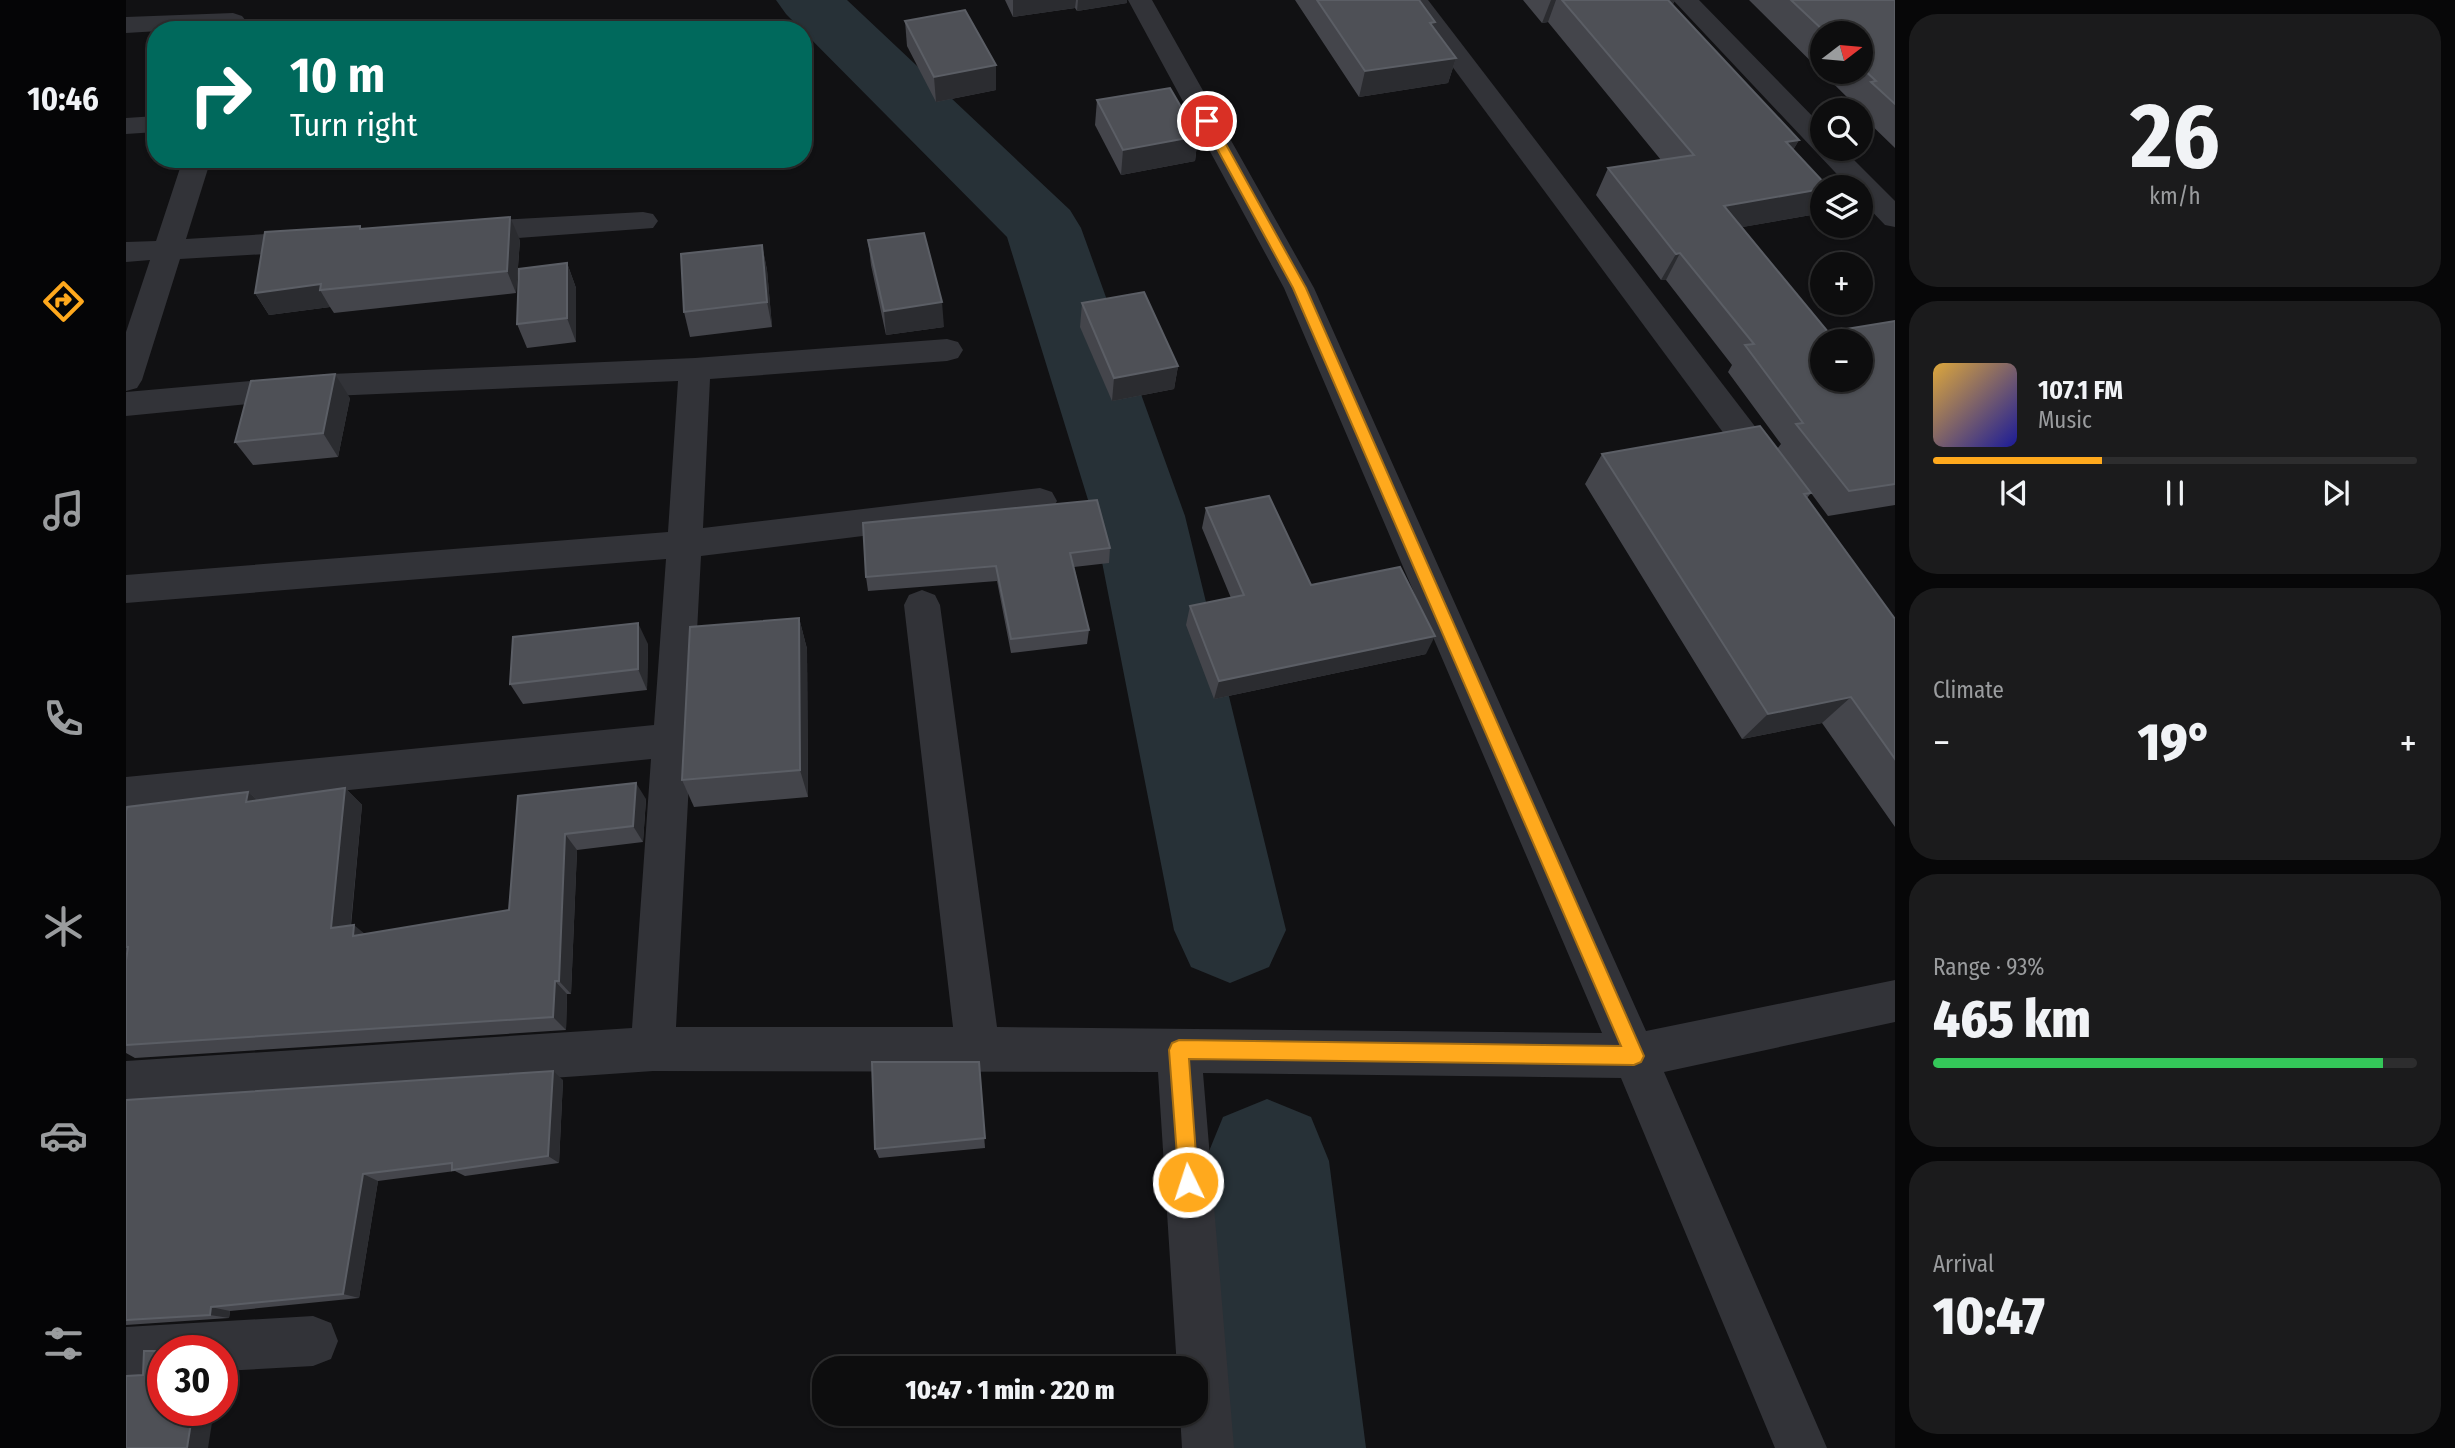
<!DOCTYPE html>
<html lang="en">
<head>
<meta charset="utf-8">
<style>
  body { margin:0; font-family:"Fira Sans Condensed",sans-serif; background:#1b1b1c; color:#f1f3f6; height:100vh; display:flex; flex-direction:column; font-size:26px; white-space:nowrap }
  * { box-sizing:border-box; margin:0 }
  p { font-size:23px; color:#9a9c9e }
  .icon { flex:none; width:38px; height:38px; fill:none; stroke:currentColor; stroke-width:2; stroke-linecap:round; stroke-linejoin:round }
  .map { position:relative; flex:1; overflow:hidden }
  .side { display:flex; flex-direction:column; gap:14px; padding:14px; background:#070708; width:560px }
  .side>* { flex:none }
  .top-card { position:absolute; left:21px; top:21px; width:665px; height:147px; border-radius:28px; box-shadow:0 2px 5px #0004,0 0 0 2px #2d2d2e; background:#00695c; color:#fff; overflow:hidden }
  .needle { width:46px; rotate:74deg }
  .buttons { position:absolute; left:1684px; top:21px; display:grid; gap:14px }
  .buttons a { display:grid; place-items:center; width:63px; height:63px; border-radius:50%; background:#0d0d0e; box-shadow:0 2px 5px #0004,0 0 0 2px #2d2d2e; font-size:35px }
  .speed { position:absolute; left:21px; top:1335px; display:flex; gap:14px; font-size:35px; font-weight:700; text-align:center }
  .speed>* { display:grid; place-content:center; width:91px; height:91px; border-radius:50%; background:#0d0d0e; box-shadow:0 2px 5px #0004,0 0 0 2px #2d2d2e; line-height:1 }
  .speed .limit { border:10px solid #d22; background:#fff; color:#111 }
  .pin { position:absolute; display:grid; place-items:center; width:60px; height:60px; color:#fff; margin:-30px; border:4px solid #fff; border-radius:50%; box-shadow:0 2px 7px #0007 }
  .me { position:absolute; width:77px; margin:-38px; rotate:356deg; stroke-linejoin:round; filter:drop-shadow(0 0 5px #0008) }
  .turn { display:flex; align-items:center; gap:24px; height:147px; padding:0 28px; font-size:32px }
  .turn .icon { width:91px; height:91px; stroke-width:2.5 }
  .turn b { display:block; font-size:49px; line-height:60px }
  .big { font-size:52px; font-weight:800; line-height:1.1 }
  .side .widget { flex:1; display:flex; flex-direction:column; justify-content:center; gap:10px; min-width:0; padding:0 24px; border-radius:28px; background:#1b1b1c }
  .side .dial { align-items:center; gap:0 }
  .dial b { font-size:91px; line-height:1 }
  .song { display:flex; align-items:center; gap:21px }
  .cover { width:84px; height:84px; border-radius:10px; background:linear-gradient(135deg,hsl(40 70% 55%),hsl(240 70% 35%)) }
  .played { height:7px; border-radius:4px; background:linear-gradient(90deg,#ffa91d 35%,#2d2d2e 35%) }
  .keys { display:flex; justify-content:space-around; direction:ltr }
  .heat { display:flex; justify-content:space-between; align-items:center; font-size:38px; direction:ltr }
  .charge { height:10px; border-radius:5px; background:linear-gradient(90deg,#34c759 93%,#2d2d2e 0) }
  .trip { position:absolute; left:686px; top:1356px; width:396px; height:70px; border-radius:28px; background:#0d0d0e; box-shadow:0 2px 5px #0004,0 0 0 2px #2d2d2e; font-weight:800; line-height:70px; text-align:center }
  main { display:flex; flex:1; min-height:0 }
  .tab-bar { display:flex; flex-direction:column; width:126px; justify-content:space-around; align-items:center; background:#050506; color:#9a9c9e }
  .tab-bar .icon { width:49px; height:49px }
  .tab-bar .on { color:#ffa91d }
  .tab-bar b { font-size:32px; color:#f1f3f6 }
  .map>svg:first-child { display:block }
</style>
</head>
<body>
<main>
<nav class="tab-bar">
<b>10:46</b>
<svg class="icon on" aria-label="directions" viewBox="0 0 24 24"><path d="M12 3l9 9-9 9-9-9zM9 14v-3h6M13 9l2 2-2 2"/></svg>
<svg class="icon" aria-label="music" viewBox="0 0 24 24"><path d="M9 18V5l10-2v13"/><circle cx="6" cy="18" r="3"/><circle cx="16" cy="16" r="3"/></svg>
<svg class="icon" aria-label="phone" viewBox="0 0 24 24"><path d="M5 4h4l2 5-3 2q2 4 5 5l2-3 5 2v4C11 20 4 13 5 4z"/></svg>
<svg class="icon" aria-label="climate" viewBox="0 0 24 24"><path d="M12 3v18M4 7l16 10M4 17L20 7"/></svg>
<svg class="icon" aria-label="car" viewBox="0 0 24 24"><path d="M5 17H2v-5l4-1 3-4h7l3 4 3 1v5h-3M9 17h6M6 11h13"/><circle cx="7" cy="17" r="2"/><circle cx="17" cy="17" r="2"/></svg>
<svg class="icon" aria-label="filters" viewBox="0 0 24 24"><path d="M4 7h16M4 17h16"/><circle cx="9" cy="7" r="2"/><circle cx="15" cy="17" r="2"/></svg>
</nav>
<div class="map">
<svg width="1769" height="1448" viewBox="0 0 1769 1448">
  <rect width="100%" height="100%" fill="#111113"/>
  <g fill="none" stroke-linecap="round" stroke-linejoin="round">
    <g fill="#273137" fill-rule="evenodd">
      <path d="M 650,0 L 721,0 L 944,210 L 955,228 L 1059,516 L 1160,930 L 1143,967 L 1104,983 L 1065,967 L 1048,930 L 967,516 L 881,237 L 660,14 Z"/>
      <path d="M 1141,1099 L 1185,1117 L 1203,1161 L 1240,1448 L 1102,1448 L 1079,1161 L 1097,1117 Z"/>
    </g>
    <g fill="#323338" fill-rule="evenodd">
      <path d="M 1002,0 L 1026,0 L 1188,288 L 1520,1031 L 1769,980 L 1769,1022 L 1538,1072 L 1701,1448 L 1649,1448 L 1495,1078 L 1077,1073 L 1108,1448 L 1056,1448 L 1054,1414 L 1069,1414 L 1069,1368 L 1051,1368 L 1032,1072 L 527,1071 L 0,1107 L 0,1061 L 506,1028 L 525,759 L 0,813 L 0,777 L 528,725 L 540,559 L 0,603 L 0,575 L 542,532 L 552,381 L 205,396 L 0,416 L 0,392 L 205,374 L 569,358 L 821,339 L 832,342 L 837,350 L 832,358 L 821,361 L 584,379 L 577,528 L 914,488 L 926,492 L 931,501 L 926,510 L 914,514 L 575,556 L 550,1027 L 827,1027 L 778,605 L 783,595 L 796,590 L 809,595 L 814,605 L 871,1027 L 1476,1033 L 1158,288 Z"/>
      <path d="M 1277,0 L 1302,0 L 1657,463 L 1662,472 L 1657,481 L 1645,485 L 1633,481 Z"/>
      <path d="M 1547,0 L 1573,0 L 1696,126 L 1696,149 L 1717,149 L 1769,201 L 1769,227 L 1759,225 L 1734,199 L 1734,187 L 1723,187 Z"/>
      <path d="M 107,13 L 116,16 L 120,21 L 116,26 L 0,33 L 0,17 Z"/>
      <path d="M 390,20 L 399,23 L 401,30 L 360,30 L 364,25 Z"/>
      <path d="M 30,116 L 30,132 L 0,134 L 0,118 Z"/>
      <path d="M 57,159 L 85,159 L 60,239 L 190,231 L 200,234 L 205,241 L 200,248 L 190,251 L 54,259 L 16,380 L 11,388 L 0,391 L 0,332 L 24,260 L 0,262 L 0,242 L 30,241 Z"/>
      <path d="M 517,212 L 527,214 L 532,221 L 527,228 L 338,242 L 328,239 L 323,232 L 328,225 L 338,222 Z"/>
      <path d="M 187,1316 L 205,1323 L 212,1341 L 205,1359 L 187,1366 L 96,1371 L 96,1351 L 37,1351 L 37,1375 L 0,1377 L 0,1327 Z"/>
    </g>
  </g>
  <g fill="#44454b" fill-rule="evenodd">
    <path d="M 879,0 L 1001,0 L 1001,3 L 951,11 L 949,8 L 887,17 Z"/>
    <path d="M 1169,0 L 1293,0 L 1307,28 L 1330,58 L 1322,83 L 1233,97 Z"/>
    <path d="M 1397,0 L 1549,0 L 1547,4 L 1546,4 L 1673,140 L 1667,150 L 1685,215 L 1616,227 L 1702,332 L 1769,321 L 1769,505 L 1702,516 L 1685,493 L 1681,498 L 1769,619 L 1769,827 L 1696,723 L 1616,739 L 1459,484 L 1476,454 L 1651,449 L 1655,444 L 1602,372 L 1606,365 L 1540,280 L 1535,280 L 1470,195 L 1482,168 L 1535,160 L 1422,22 L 1416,23 Z"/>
    <path d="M 1623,0 L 1769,0 L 1769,148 L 1734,114 L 1734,110 L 1730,110 L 1728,109 L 1730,106 ZM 1696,33 L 1734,33 L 1734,72 L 1696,72 Z"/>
    <path d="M 779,21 L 870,65 L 870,90 L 810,102 L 781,46 Z"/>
    <path d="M 971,100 L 1072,136 L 1069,161 L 995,175 L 969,125 Z"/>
    <path d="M 236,229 L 394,240 L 390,293 L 208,313 L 204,307 L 143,315 L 129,293 Z"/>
    <path d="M 742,240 L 818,327 L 760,335 L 745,265 Z"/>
    <path d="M 636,245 L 641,270 L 646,327 L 564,337 L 558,312 Z"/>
    <path d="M 441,263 L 450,288 L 450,342 L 401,348 L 391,324 Z"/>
    <path d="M 956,303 L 1052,366 L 1048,389 L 986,401 L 954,327 Z"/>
    <path d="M 224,398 L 212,457 L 127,465 L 109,442 Z"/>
    <path d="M 1080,508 L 1185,585 L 1300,654 L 1088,699 L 1060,625 L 1064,606 L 1105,598 L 1076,528 Z"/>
    <path d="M 984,548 L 983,563 L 948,567 L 963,630 L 961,644 L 885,653 L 871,581 L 742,591 L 740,577 Z"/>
    <path d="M 673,618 L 681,649 L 682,797 L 568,807 L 556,780 Z"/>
    <path d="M 522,644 L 521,690 L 397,704 L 384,684 Z"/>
    <path d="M 219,788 L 236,805 L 225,926 L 239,934 L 383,910 L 392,796 L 520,799 L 517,842 L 451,850 L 445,994 L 441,994 L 440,1030 L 9,1058 L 0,1053 L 0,811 L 122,792 L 132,800 Z"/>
    <path d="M 853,1062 L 859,1148 L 753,1158 L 749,1149 Z"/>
    <path d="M 437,1080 L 433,1163 L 339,1176 L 329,1171 L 252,1181 L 233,1298 L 104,1311 L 103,1318 L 0,1325 L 0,1100 Z"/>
  </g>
  <g fill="#2b2c30">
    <path d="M 887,0 L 950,0 L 949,8 L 887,17 Z"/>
    <path d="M 952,0 L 1001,0 L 1001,3 L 951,11 Z"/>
    <path d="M 1425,0 L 1430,0 L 1422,22 L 1416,23 Z"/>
    <path d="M 1517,0 L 1549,0 L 1547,4 L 1513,9 Z"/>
    <path d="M 1330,58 L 1322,83 L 1233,97 L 1239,71 Z"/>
    <path d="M 870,65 L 870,90 L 810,102 L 808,77 Z"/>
    <path d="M 1072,136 L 1069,161 L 995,175 L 997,150 Z"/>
    <path d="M 1673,140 L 1657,167 L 1660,142 Z"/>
    <path d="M 1696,189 L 1696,198 L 1685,215 L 1583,233 L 1598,206 Z"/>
    <path d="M 384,217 L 394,240 L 390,293 L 381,271 Z"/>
    <path d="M 636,245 L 641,270 L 646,327 L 641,302 Z"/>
    <path d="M 1554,253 L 1540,280 L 1535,280 L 1550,254 Z"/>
    <path d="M 441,263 L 450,288 L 450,342 L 441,318 Z"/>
    <path d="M 195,284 L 194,290 L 204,307 L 143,315 L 129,293 Z"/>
    <path d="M 816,302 L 818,327 L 760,335 L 758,311 Z"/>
    <path d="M 1052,366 L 1048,389 L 986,401 L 988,378 Z"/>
    <path d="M 209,374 L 224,398 L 212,457 L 197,433 Z"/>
    <path d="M 673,618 L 681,649 L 682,797 L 674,770 Z"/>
    <path d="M 512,623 L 522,644 L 521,690 L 512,669 Z"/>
    <path d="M 1309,636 L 1300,654 L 1088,699 L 1093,681 Z"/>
    <path d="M 1725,697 L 1696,723 L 1616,739 L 1642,714 Z"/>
    <path d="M 510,783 L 520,799 L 517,842 L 507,826 Z"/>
    <path d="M 219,788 L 236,805 L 223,943 L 205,928 Z"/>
    <path d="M 122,792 L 141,808 L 120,802 Z"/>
    <path d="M 439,834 L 451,850 L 445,994 L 433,981 Z"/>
    <path d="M 228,925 L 245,939 L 227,936 Z"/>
    <path d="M 429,981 L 441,994 L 440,1030 L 427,1017 Z"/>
    <path d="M 427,1071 L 437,1080 L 433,1163 L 422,1156 Z"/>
    <path d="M 237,1174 L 252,1181 L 233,1298 L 217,1294 Z"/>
    <path d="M 85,1307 L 104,1311 L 103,1318 L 84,1315 Z"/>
    <path d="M 67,1410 L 88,1410 L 82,1448 L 61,1448 Z"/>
  </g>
  <g fill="#4e5056" stroke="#5b5e65" stroke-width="2" fill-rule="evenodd">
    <path d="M 1191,0 L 1293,0 L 1309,22 L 1304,23 L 1330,58 L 1239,71 Z"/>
    <path d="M 1436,0 L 1542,0 L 1673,140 L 1660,142 L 1702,187 L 1696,187 L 1696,189 L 1598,206 L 1702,332 L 1769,321 L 1769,484 L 1723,491 L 1670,424 L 1677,423 L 1619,345 L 1628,344 L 1554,253 L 1550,254 L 1482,168 L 1568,155 ZM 1696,341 L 1734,341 L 1734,380 L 1696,380 Z"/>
    <path d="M 1665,0 L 1769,0 L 1769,104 L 1745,82 L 1750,81 L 1734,66 L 1734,33 L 1700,33 Z"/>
    <path d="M 839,10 L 870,65 L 808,77 L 779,21 Z"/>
    <path d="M 1044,88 L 1072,136 L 997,150 L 971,100 Z"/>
    <path d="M 384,217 L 381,271 L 194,290 L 195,284 L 129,293 L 139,232 L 234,226 L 234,229 Z"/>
    <path d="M 798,233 L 816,302 L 758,311 L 742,240 Z"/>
    <path d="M 636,245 L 641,302 L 558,312 L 555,254 Z"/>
    <path d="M 441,263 L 441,318 L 391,324 L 393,269 Z"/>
    <path d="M 1018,292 L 1052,366 L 988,378 L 956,303 Z"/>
    <path d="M 209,374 L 197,433 L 109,442 L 125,381 Z"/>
    <path d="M 1634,426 L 1685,493 L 1678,494 L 1769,619 L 1769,759 L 1725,697 L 1642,714 L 1476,454 Z"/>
    <path d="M 1143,496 L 1185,585 L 1274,567 L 1309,636 L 1093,681 L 1064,606 L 1118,595 L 1080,508 Z"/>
    <path d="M 971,500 L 984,548 L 944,553 L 963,630 L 885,639 L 870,566 L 740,577 L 737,523 Z"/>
    <path d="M 673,618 L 674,770 L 556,780 L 564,627 Z"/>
    <path d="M 512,623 L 512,669 L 384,684 L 387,637 Z"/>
    <path d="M 510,783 L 507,826 L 439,834 L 433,981 L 429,981 L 427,1017 L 0,1045 L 0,960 L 2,947 L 0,947 L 0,811 L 1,807 L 122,792 L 120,802 L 219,788 L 205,928 L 228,925 L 227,936 L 383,910 L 392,796 Z"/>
    <path d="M 746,1062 L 853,1062 L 859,1138 L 749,1149 Z"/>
    <path d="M 427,1071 L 422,1156 L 326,1170 L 326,1163 L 237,1174 L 217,1294 L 85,1307 L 84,1315 L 0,1320 L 0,1100 Z"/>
    <path d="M 18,1351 L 73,1351 L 37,1351 L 37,1410 L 67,1410 L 61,1448 L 0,1448 L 0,1376 L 17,1375 Z"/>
  </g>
  <path fill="#ffa91d" stroke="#a66e13" stroke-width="2" d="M 1081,118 L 1087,121 L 1180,288 L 1518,1056 L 1515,1062 L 1508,1065 L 1063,1059 L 1072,1182 L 1069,1189 L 1062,1192 L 1055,1189 L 1053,1182 L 1043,1050 L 1046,1043 L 1053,1040 L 1495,1046 L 1167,288 L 1076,121 Z"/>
</svg>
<div class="buttons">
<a><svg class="needle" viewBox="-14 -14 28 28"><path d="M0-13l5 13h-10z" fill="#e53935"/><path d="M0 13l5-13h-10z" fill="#9a9c9e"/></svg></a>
<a><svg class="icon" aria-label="search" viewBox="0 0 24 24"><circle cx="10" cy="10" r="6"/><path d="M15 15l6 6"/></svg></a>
<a><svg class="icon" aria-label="layers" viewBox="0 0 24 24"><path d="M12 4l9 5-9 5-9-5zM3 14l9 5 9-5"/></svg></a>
<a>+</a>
<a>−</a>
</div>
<div class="speed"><div class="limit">30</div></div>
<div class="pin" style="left:1081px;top:121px;background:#d93025"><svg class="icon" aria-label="arrive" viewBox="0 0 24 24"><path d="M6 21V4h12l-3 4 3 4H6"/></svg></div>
<svg class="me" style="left:1062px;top:1182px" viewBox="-20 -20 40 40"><circle r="17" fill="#ffa91d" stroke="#fff" stroke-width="3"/><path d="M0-11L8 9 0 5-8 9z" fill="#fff"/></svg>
<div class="trip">10:47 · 1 min · 220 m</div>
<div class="top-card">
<div class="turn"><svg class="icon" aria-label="right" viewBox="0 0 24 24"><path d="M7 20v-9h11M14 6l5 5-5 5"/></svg><div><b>10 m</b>Turn right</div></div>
</div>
</div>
<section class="side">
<div class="widget dial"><b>26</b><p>km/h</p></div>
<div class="widget">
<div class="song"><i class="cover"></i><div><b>107.1 FM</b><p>Music</p></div></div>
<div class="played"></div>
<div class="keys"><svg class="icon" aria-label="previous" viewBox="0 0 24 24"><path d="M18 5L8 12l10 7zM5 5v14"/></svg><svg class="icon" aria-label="pause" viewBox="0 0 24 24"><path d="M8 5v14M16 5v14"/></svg><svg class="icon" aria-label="next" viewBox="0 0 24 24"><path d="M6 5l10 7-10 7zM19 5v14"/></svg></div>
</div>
<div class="widget"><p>Climate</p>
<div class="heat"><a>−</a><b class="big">19°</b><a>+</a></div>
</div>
<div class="widget"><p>Range · 93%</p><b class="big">465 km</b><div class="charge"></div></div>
<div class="widget"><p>Arrival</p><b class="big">10:47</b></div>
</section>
</main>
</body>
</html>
